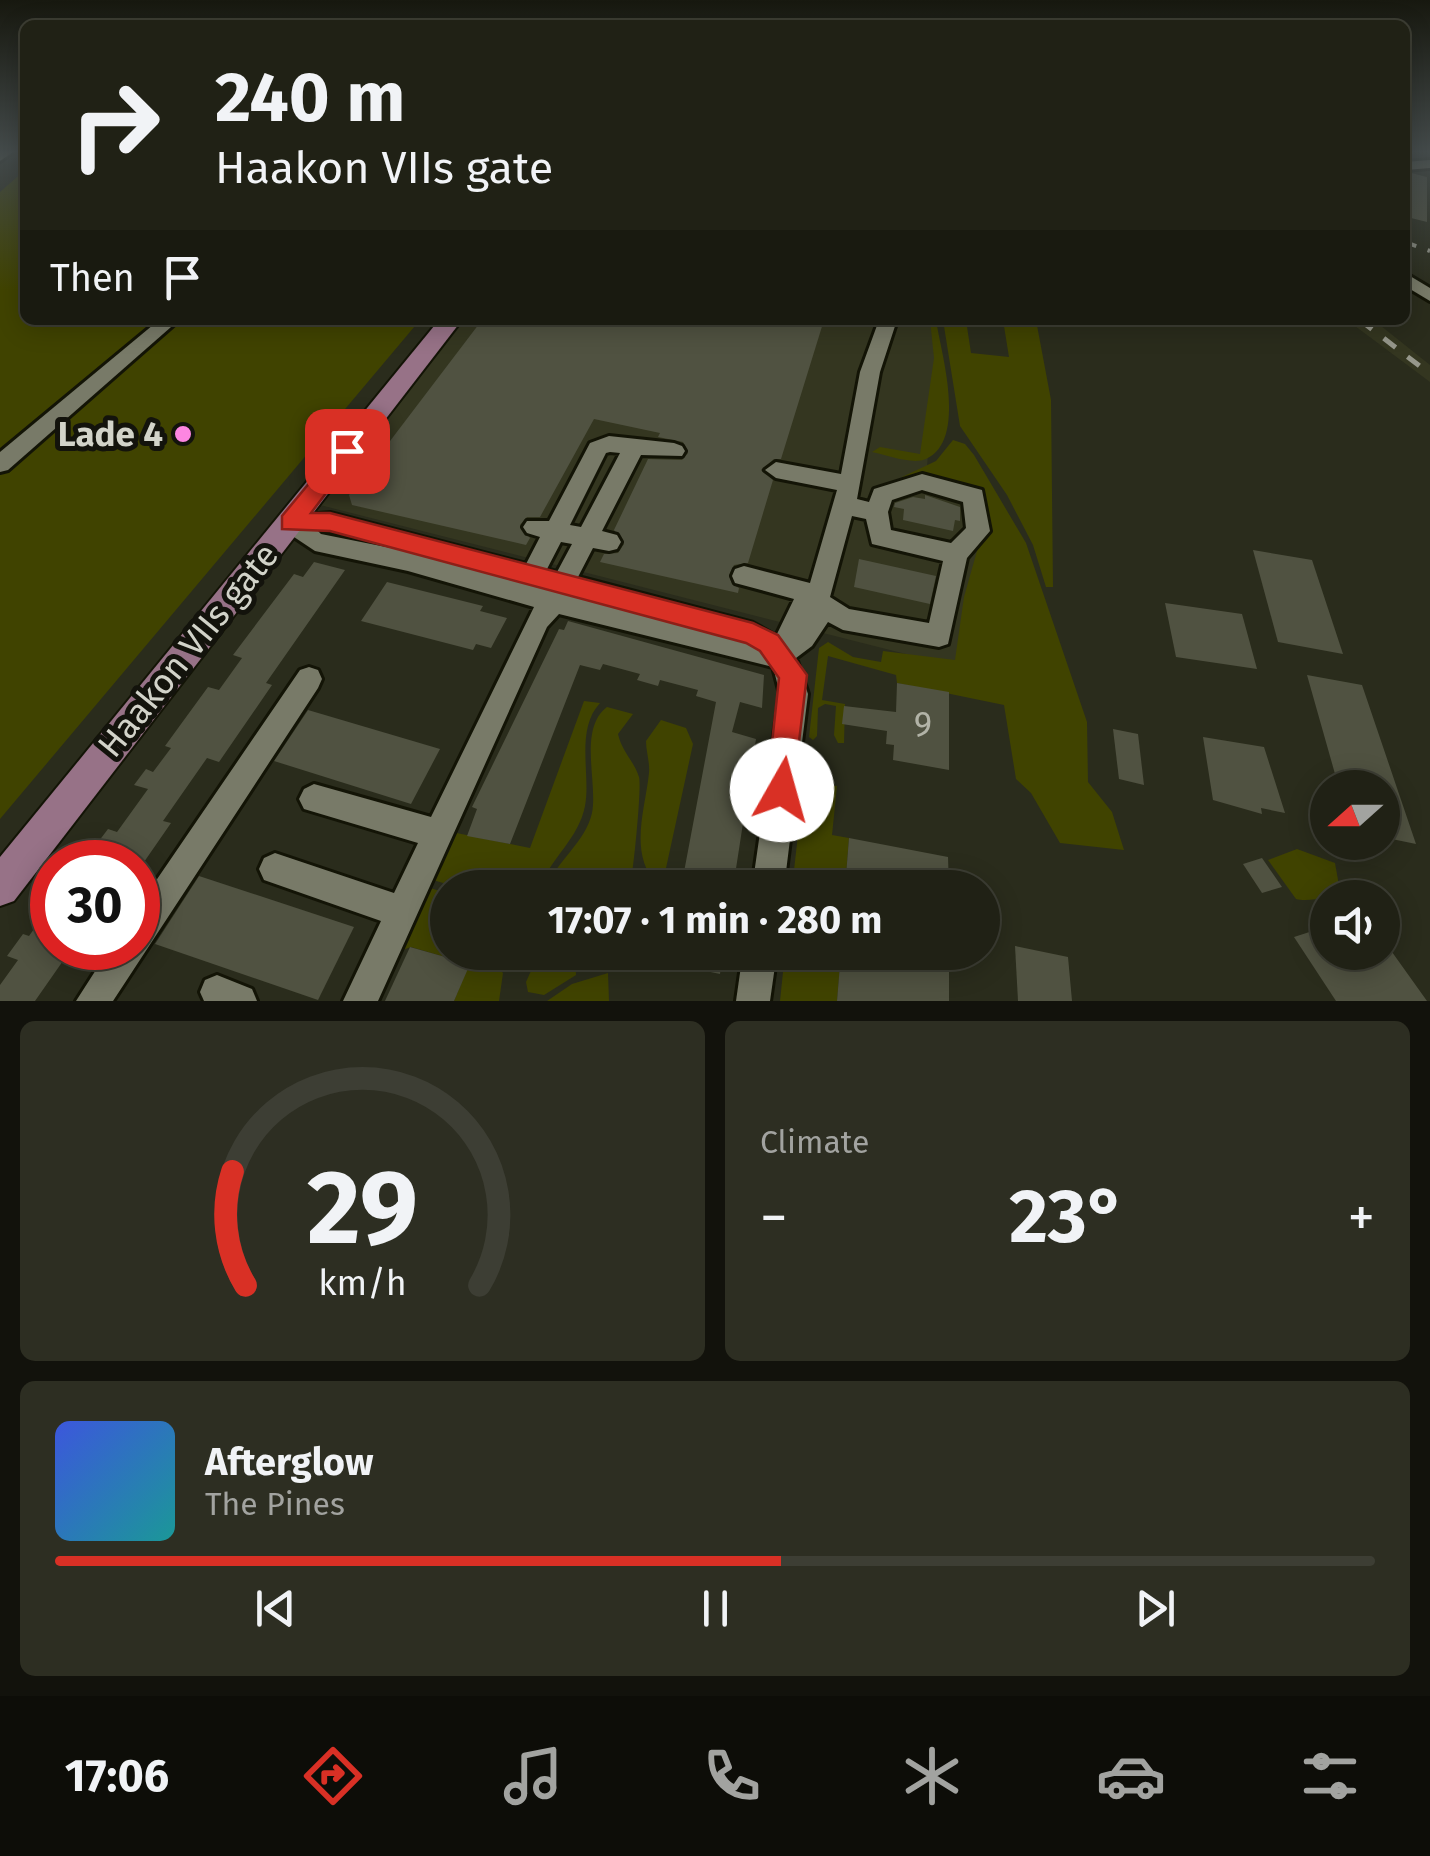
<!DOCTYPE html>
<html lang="en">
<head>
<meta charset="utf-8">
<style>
  body { margin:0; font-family:"Fira Sans",sans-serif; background:#2d2e22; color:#f1f3f6; height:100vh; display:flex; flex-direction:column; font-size:38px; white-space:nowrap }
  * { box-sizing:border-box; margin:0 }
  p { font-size:32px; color:#a2a3a0 }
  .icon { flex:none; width:55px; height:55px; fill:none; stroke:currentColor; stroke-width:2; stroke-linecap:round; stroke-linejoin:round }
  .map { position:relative; height:1001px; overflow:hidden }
  .drawer { display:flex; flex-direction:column; gap:20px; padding:20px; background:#12120c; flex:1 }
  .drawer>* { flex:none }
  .hud { position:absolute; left:20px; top:20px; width:1390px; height:305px; border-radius:15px; box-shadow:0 5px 25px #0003,0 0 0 2px #3d3e34; background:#202115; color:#f1f3f6; overflow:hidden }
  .needle { width:65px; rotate:249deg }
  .fabs { position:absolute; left:1310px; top:770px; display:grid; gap:20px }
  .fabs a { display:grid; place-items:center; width:90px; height:90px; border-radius:50%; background:#202115; box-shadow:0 5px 25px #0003,0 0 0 2px #3d3e34; font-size:50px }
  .speed { position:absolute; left:30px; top:840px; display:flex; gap:20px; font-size:50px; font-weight:700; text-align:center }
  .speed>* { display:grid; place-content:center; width:130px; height:130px; border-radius:50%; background:#202115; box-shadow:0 5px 25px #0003,0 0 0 2px #3d3e34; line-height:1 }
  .speed .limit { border:15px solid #d22; background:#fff; color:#111 }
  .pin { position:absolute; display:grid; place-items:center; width:85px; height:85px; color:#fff; margin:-42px; border-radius:20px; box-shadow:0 5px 15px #0006 }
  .me { position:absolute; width:110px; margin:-55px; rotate:7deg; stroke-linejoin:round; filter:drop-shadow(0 0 8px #0008) }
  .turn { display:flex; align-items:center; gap:35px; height:210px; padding:0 30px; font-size:45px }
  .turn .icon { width:130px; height:130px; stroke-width:2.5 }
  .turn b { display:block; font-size:70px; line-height:85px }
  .then { display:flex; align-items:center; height:95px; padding:0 30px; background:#0003; gap:20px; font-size:38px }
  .big { font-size:75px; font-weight:700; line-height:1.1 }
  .drawer .card { flex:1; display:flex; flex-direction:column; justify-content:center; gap:15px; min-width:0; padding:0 35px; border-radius:15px; background:#2d2e22 }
  .drawer .dial { align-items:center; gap:0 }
  .dial svg { height:260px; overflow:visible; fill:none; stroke:#3d3e34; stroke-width:7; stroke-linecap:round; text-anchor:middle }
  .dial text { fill:#f1f3f6; stroke:none }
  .song { display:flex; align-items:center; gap:30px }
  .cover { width:120px; height:120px; border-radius:15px; background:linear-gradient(135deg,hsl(230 70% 55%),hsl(180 70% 35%)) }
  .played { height:10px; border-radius:5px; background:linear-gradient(90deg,#d93025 55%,#3d3e34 55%) }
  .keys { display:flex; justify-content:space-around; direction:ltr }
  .heat { display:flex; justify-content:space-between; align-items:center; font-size:55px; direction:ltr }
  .drawer .tiles { flex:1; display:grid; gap:20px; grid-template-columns:1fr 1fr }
  .card:last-child { grid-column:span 2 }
  .trip { position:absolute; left:430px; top:870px; width:570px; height:100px; border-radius:50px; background:#202115; box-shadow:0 5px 25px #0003,0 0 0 2px #3d3e34; font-weight:700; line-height:100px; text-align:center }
  .dock { display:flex; height:160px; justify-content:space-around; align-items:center; background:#0d0d08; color:#a2a3a0 }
  .dock .icon { width:70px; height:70px }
  .dock .current { color:#d93025 }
  .dock b { font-size:45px; color:#f1f3f6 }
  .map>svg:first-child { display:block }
</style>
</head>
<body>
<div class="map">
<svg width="1430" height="1001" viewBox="0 0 1430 1001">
  <rect width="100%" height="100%" fill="#2a2c1c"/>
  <g fill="#343620">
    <path d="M 465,320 L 935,320 L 937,354 L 927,466 L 994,501 L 961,668 L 320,505 Z"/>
    <path d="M 1347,320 L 1376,322 L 1430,365 L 1430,382 Z"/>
  </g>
  <g fill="#404300">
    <path d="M 25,170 L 25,320 L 420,320 L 0,819 L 0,192 Z"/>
    <path d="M 930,320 L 936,320 C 941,353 968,440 926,459 C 913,465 886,455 872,452 L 880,447 L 920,454 L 934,358 Z"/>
    <path d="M 943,320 L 966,320 L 971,353 L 1009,357 L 1003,320 L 1036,320 L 1051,400 L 1053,587 L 1046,587 L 1033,545 L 1007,495 L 960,426 Z"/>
    <path d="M 953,440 L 965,444 L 974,455 L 1026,543 L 1087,722 L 1088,782 L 1112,812 L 1124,850 L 1060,843 L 1031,793 L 1016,779 L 1004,705 L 897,683 L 896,675 L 828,656 L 822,700 L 845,704 L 844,743 L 838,743 L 834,735 L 836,706 L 825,704 L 818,708 L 817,736 L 813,740 L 809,737 L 819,648 L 828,642 L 853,657 L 881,662 L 883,651 L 955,660 L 964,597 L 988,512 L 977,495 L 902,477 L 936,461 Z"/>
    <path d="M 584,701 L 600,703 C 575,730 591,775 585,806 C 579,838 551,858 540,887 L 457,887 L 426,878 L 447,831 L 530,848 Z"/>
    <path d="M 607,707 L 633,714 L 618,734 C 622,752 634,761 639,777 C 642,787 633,874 630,887 L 547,887 C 557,860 585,843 592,813 C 598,783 578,729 607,707 Z"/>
    <path d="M 661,720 L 686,728 L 693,744 L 663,882 L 658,886 C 628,854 645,811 649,773 C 650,762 646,752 646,741 Z"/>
    <path d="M 804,781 L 837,786 L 832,835 L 849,838 L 845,887 L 792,888 Z"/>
    <path d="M 1297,849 L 1335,863 L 1340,891 C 1332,898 1307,902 1296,899 L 1268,860 Z"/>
    <path d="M 423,886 L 447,893 L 448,952 L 483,953 L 503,973 L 499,1001 L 454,1001 L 469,964 L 411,947 L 394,953 Z"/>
    <path d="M 539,953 L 575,953 L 576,975 L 544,995 L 528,992 L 526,982 Z"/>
    <path d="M 785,953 L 841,953 L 837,1001 L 780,1001 Z"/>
    <path d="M 608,973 L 609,1001 L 547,1001 L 572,984 Z"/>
  </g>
  <g fill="#505241">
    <path d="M 1411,173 L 1427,177 L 1427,222 L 1411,218 L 1405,209 L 1405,178 Z"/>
    <path d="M 482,320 L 824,320 L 781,459 L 774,459 L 761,470 L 773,480 L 748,563 L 734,565 L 729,575 L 732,584 L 739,588 L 738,593 L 600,562 L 604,554 L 618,553 L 624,544 L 614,530 L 648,459 L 682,460 L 688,453 L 683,442 L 658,437 L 660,433 L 594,419 L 540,517 L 527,517 L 520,525 L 530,538 L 526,545 L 352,505 L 349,495 Z"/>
    <path d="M 925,495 L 960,507 L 960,521 L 955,520 L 953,531 L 903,520 L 904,509 L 894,507 L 895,503 L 913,497 L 925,499 Z"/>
    <path d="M 1253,550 L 1312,560 L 1343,654 L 1278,642 Z"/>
    <path d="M 859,559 L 936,576 L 930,604 L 854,587 Z"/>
    <path d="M 314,562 L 345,570 L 266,683 L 272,685 L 219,762 L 207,758 L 163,821 L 171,823 L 144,862 L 83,862 L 108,829 L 117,832 L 148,789 L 134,785 L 146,769 L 153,772 L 171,748 L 165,746 L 208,687 L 219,690 L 242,658 L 233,655 L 294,574 L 303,577 Z"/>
    <path d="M 387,582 L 483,606 L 480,611 L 507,618 L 491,648 L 476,644 L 473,650 L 361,621 Z"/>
    <path d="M 1165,603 L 1242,614 L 1257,669 L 1176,657 Z"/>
    <path d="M 568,621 L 764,675 L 762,708 L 740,702 L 732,732 L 756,739 L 733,888 L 681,888 L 716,702 L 696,696 L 698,690 L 660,680 L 658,686 L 637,680 L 640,674 L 603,664 L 600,670 L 580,665 L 510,844 L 467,836 L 477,809 L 472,807 L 559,629 L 564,630 Z"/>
    <path d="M 1307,675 L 1362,685 L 1416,844 L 1382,837 L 1382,788 L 1339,788 Z"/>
    <path d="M 897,683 L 949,692 L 949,770 L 893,760 L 894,745 L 886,744 L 887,731 L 842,724 L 844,706 L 896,712 Z"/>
    <path d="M 308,710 L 440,749 L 411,804 L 274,761 Z"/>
    <path d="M 1113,729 L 1138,734 L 1144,785 L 1119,779 Z"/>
    <path d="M 1203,737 L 1264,747 L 1285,813 L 1261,808 L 1262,814 L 1213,800 Z"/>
    <path d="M 849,838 L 948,857 L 949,888 L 845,888 Z"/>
    <path d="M 1262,858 L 1282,887 L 1262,893 L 1243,864 Z"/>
    <path d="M 199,876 L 354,927 L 318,1000 L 155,944 Z"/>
    <path d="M 52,904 L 52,948 L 72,948 L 35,1001 L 0,1001 L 0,985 L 18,960 L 7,956 L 23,934 L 29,936 Z"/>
    <path d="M 1328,926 L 1328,952 L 1392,952 L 1427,1001 L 1336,1001 L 1294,937 Z"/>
    <path d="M 1015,946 L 1068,957 L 1072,1001 L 1018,1001 Z"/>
    <path d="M 410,947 L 470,964 L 454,1001 L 385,1001 Z"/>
    <path d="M 650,952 L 723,952 L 720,974 L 649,959 Z"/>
    <path d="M 841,952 L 949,952 L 949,1001 L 837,1001 Z"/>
  </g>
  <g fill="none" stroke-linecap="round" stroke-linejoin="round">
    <g stroke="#131406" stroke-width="6">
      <g id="minor">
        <path d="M 0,152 L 13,152 L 0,161 Z"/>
        <path d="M 1430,160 L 1430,168 L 1405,170 L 1405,162 Z"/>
        <path d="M 1405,273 L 1430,288 L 1430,301 L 1405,286 Z"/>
        <path d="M 159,320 L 179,320 L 8,470 L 0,472 L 0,452 Z"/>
        <path d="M 879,320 L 897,320 L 880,372 L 857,499 L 869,502 L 874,489 L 922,474 L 982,490 L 990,531 L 967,558 L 948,644 L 939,647 L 843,630 L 828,622 L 812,646 L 796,658 L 808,694 L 784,888 L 752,888 L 780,694 L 773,667 L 559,614 L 547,627 L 378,1001 L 343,1001 L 381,921 L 264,880 L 259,869 L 264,858 L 275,853 L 394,893 L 418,843 L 304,809 L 299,799 L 304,789 L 314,784 L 431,817 L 534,607 L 408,571 L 315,551 L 282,529 L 278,523 L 282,517 L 330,513 L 526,564 L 540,537 L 527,533 L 523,527 L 527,521 L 549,521 L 590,443 L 609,436 L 674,443 L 682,446 L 685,451 L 682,456 L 641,455 L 602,531 L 617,535 L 621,542 L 617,549 L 609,551 L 593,548 L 578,577 L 753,623 L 776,636 L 794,599 L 735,583 L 732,576 L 735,569 L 744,566 L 810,583 L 837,490 L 776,478 L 765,470 L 776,462 L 841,474 L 860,372 ZM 610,452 L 620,453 L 581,527 L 570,525 L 606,453 ZM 922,490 L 963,502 L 966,528 L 951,543 L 891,530 L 888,512 L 892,500 ZM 852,516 L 866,519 L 872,544 L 943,561 L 929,623 L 849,609 L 830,597 ZM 318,531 L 330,531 L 396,549 L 321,534 ZM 561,542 L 572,544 L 557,572 L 547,569 Z"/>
        <path d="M 309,667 L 318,670 L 322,679 L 318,688 L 113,1001 L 76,1001 L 110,948 L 138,948 L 138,907 L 300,670 Z"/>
        <path d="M 743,952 L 777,952 L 770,1001 L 736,1001 Z"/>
        <path d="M 217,975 L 252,989 L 257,1001 L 204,1001 L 200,992 L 205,980 Z"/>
      </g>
    </g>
    <g stroke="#131406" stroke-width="4">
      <path id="major" d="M 439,320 L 462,320 L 14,901 L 0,906 L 0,857 Z"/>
    </g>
    <use href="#minor" fill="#787a68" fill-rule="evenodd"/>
    <use href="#major" fill="#977287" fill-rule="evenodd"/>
    <path stroke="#96978b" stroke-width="4" stroke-dasharray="12 12" stroke-linecap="butt" d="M 1405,242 L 1430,251"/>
    <path stroke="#96978b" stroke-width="5" stroke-dasharray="15 15" stroke-linecap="butt" d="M 1360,320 L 1430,374"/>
  </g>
  <linearGradient id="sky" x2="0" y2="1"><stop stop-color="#17180f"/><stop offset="0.52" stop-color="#444b4b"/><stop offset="1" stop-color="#444b4b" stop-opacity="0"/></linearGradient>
  <rect width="1430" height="292" fill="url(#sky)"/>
  <path fill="#d93025" stroke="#8d1f18" stroke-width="2.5" d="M 347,443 L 358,451 L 311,513 L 330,513 L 753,623 L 778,635 L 807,675 L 792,800 L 782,804 L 771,800 L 767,790 L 779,678 L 760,651 L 746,643 L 330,531 L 282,529 L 282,516 L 340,446 Z"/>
  <circle fill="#fd86e1" stroke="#13130c" stroke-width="4" cx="183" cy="434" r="10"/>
  <g text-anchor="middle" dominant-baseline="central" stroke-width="10" stroke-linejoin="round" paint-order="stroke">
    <g font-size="35" font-weight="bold" fill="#d2d3c9" stroke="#13130c" text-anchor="end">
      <text x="163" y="434">Lade 4</text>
    </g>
    <g font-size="35" fill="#d2d3c9" stroke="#13130c">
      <text transform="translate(188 650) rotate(-51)">Haakon VIIs gate</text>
    </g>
    <g font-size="35" fill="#b2b3a7">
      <text x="923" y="724">9</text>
    </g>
  </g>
</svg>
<div class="fabs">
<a><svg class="needle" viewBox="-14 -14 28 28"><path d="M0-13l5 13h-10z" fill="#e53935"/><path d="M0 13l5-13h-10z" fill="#a2a3a0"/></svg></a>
<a><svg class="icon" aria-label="sound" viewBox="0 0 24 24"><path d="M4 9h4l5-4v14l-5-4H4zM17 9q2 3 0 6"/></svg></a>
</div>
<div class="speed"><div class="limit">30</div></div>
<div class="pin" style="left:347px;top:451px;background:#d93025"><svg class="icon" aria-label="arrive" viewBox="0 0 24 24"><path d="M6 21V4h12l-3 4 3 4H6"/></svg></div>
<svg class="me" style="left:782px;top:790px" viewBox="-20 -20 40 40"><circle r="19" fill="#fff"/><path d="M0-13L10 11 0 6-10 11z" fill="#d93025"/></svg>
<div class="trip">17:07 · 1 min · 280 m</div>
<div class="hud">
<div class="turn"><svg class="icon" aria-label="right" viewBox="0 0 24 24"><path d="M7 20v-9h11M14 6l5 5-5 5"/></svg><div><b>240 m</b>Haakon VIIs gate</div></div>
<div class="then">Then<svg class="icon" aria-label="arrive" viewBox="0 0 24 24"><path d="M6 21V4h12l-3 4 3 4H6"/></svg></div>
</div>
</div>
<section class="drawer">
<div class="tiles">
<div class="card dial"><svg viewBox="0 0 100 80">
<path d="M14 69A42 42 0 1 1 86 69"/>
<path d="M14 69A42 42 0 0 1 10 34" stroke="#d93025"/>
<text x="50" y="56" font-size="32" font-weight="700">29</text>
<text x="50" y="72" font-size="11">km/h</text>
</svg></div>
<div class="card"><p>Climate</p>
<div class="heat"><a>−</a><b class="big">23°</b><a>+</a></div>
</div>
<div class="card">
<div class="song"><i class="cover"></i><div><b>Afterglow</b><p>The Pines</p></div></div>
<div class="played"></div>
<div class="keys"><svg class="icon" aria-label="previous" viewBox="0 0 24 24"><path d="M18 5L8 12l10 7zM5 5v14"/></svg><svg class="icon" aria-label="pause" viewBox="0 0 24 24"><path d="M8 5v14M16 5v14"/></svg><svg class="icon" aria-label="next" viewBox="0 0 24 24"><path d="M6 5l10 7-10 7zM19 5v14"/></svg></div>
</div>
</div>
</section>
<nav class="dock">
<b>17:06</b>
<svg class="icon current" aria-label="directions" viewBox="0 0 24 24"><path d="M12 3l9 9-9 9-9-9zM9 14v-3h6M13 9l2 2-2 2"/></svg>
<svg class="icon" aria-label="music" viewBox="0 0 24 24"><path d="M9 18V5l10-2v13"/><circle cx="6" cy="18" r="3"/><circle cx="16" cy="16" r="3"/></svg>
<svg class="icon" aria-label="phone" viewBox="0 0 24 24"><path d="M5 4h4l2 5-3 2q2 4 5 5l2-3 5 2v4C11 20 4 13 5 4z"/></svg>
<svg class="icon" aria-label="climate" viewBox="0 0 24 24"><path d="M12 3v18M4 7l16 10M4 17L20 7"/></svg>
<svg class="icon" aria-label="car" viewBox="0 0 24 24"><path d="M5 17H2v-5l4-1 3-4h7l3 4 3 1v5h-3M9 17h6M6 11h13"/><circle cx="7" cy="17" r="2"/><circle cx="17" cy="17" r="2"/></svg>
<svg class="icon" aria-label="filters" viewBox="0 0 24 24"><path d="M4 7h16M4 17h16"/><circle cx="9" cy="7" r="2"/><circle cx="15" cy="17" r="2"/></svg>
</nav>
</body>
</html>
